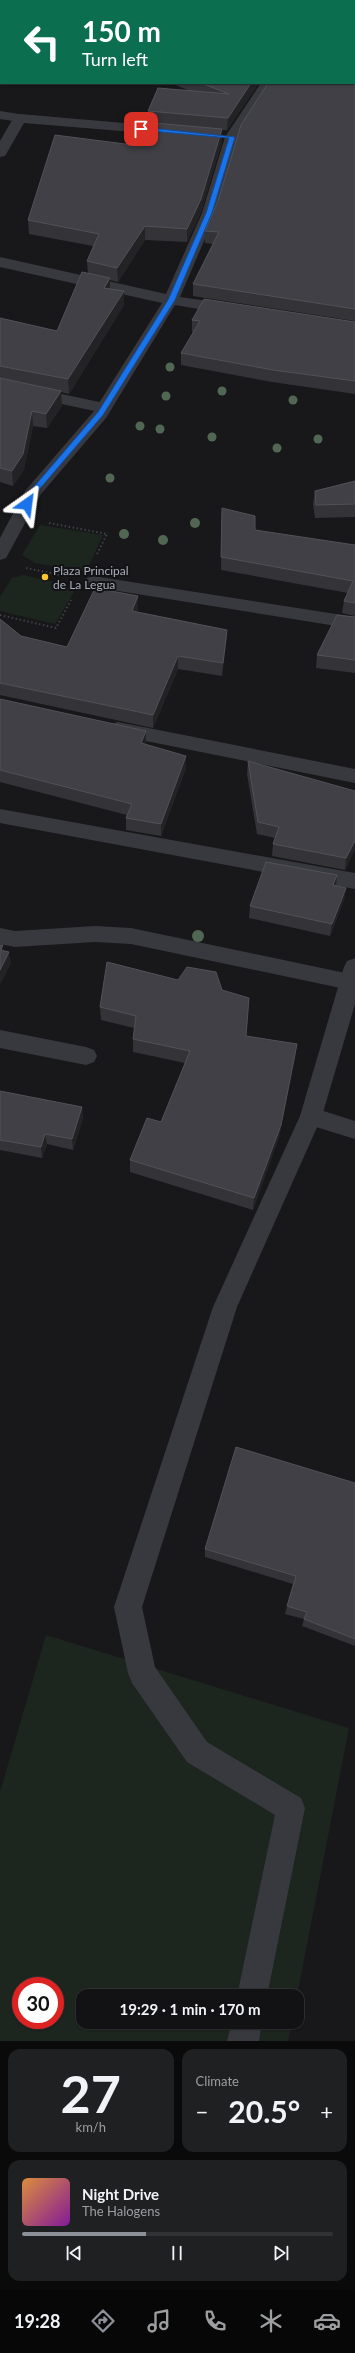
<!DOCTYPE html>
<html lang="en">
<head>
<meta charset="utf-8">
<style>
  body { margin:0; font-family:Lato,sans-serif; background:#1f2022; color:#f1f3f6; height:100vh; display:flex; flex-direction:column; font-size:15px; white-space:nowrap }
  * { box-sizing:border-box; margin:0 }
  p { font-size:13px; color:#9c9ea0 }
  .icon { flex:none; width:22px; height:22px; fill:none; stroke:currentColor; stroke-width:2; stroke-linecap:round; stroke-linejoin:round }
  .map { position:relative; height:2041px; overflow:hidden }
  .details { display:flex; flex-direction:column; gap:8px; padding:8px; background:#0a0a0b; flex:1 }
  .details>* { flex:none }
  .guide { position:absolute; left:0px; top:0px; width:355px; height:84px; box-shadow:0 1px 3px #0004,0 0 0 1px #313234; background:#0b6e4f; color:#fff; overflow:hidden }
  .speed { position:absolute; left:12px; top:1977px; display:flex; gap:8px; font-size:20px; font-weight:700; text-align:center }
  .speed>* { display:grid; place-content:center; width:52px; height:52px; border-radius:50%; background:#121214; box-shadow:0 1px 3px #0004,0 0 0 1px #313234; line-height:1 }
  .speed .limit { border:6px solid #d22; background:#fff; color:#111 }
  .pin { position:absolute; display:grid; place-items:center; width:34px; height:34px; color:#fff; margin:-17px; border-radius:8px; box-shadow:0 2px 6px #0006 }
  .me { position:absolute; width:44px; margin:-22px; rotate:31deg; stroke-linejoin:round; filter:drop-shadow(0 0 3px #0008) }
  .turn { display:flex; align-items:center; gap:14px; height:84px; padding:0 16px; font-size:18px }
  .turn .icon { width:52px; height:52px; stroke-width:2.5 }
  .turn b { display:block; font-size:28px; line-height:34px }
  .big { font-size:30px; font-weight:700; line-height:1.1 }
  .details .tile { flex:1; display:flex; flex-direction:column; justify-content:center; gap:6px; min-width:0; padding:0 14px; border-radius:12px; background:#1f2022 }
  .details .dial { align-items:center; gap:0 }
  .dial b { font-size:52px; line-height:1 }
  .song { display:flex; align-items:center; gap:12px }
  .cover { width:48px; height:48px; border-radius:6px; background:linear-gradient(135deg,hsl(30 70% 55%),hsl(290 70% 35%)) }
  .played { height:4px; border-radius:2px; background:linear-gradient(90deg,#8c9099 40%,#313234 40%) }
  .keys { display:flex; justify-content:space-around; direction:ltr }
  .heat { display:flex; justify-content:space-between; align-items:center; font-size:22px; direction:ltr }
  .details .tiles { flex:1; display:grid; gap:8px; grid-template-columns:1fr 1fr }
  .tile:last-child { grid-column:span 2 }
  .trip { position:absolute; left:76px; top:1989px; width:228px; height:40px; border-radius:12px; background:#121214; box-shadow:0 1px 3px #0004,0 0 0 1px #313234; font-weight:700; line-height:40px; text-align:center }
  .menu { display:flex; height:64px; justify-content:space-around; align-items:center; background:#070708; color:#9c9ea0 }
  .menu .icon { width:28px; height:28px }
  .menu .active { color:#8c9099 }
  .menu b { font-size:18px; color:#f1f3f6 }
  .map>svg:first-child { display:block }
</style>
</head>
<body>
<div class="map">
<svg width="355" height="2041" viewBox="0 0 355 2041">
  <rect width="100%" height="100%" fill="#18181a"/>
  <g fill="#1d251f" fill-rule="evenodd">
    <path d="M 40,525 L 103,535 L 86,572 L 35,563 L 22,555 Z"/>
    <path d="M 23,575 L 77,587 L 55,624 L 0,611 L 0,597 L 12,578 Z"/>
    <path d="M 46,1635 L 349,1728 L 297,1996 L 83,1996 L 83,2022 L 292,2022 L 288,2041 L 0,2041 L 0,1792 ZM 21,1986 L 55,1986 L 55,2020 L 21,2020 Z"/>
  </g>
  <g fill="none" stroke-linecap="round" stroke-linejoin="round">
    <g stroke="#3e4046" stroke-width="2" stroke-dasharray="1.5 2.5" stroke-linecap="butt">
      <path d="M 49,523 L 107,534 L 97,554"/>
      <path d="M 26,568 L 65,576"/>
      <path d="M 0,615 L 56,628 L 71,600"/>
    </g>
    <g fill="#38393f" fill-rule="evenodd">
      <path d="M 0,111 L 25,115 L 27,118 L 20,122 L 0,119 Z"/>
      <path d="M 0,381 L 104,403 L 110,405 L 112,408 L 110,411 L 104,413 L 0,391 Z"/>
      <path d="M 118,722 L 355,769 L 355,783 L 111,734 L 109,729 L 111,724 Z"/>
      <path d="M 0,809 L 355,873 L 355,889 L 0,823 Z"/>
      <path d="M 95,926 L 131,928 L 350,974 L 355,975 L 355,989 L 350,990 L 131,944 L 95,942 L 15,947 L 0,944 L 0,928 L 15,931 Z"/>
      <path d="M 0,1030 L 86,1047 L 94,1050 L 97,1056 L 94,1062 L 86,1065 L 0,1048 Z"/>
      <path d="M 311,1107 L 355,1121 L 355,1139 L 303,1123 L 300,1116 L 303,1109 Z"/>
    </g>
    <g fill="#38393f" fill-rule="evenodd">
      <path d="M 261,83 L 275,83 L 239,137 L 216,213 L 180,297 L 229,304 L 235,306 L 237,309 L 235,312 L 229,314 L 175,305 L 106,418 L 41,494 L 6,558 L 0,560 L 0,538 L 25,491 L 94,411 L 162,303 L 0,267 L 0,257 L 166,294 L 202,213 L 225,137 Z"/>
      <path d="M 20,114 L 170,127 L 177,131 L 170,135 L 24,123 L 5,156 L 0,157 L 0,141 L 15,115 Z"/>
      <path d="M 93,576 L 355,617 L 355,629 L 87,586 L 84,582 L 87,578 Z"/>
      <path d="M 355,958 L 355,1004 L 322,1116 L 237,1307 L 142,1607 L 155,1667 L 207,1742 L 301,1798 L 305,1808 L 267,1996 L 237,1996 L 275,1815 L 187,1762 L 132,1683 L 128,1673 L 114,1607 L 213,1307 L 300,1116 L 344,967 L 347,961 Z"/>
      <path d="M 232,2022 L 262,2022 L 259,2041 L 227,2041 Z"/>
    </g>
  </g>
  <g fill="#516754">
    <circle cx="170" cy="367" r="4.5"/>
    <circle cx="222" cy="391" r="4.5"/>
    <circle cx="166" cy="396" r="4.5"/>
    <circle cx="293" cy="400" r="4.5"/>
    <circle cx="140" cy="426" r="4.5"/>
    <circle cx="160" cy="429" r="4.5"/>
    <circle cx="212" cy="437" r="4.5"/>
    <circle cx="318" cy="439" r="4.5"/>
    <circle cx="277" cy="448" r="4.5"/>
    <circle cx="110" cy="478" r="4.5"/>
    <circle cx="195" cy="523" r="5"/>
    <circle cx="124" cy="534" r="5"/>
    <circle cx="163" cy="540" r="5"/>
    <circle cx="198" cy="936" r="6"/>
  </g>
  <g fill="#343338">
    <path d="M 355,63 L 355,321 L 193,296 L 193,284 L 213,244 L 205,243 L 205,231 Z"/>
    <path d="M 171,83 L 259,83 L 227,130 L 222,130 L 222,142 L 201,212 L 187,242 L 145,240 L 118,282 L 110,280 L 110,289 L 124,305 L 69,394 L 61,392 L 62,406 L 47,428 L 33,426 L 24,469 L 13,486 L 0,482 L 0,318 L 57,331 L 88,274 L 87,261 L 93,246 L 29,234 L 28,220 L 133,145 L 148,122 L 148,111 L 190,91 Z"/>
    <path d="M 192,320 L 355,322 L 355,394 L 272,382 L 181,365 L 181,353 L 193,332 L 192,332 Z"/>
    <path d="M 355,481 L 355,517 L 315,518 L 313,504 L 315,491 Z"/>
    <path d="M 222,508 L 255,530 L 355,545 L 355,616 L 342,613 L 344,601 L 348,593 L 221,570 Z"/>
    <path d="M 138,609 L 137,612 L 227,630 L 226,643 L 222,676 L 178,669 L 153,728 L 0,695 L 0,619 L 21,636 L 67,647 Z"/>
    <path d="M 355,617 L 355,673 L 316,668 L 317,655 Z"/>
    <path d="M 0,699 L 146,744 L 186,768 L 161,836 L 126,830 L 126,818 L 127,815 L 0,782 Z"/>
    <path d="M 248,761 L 355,849 L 345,870 L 272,856 L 273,844 L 275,838 L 257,834 L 247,774 Z"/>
    <path d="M 336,886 L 346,888 L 344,900 L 330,936 L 249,918 L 250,906 Z"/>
    <path d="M 178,980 L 222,990 L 246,1036 L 295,1057 L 279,1137 L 253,1210 L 130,1172 L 130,1160 L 161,1122 L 185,1063 L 133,1052 L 133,1039 L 134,1028 L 101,1020 L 100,1007 Z"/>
    <path d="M 0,1091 L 82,1107 L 83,1118 L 73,1150 L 47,1144 L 42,1158 L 0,1150 Z"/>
    <path d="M 355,1483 L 355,1646 L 302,1626 L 304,1619 L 285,1614 L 293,1584 L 205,1557 L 205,1549 Z"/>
  </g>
  <g fill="#232326">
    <path d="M 251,83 L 259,83 L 227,130 L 228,118 Z"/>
    <path d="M 222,129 L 222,142 L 201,212 L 187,242 L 187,229 Z"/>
    <path d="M 145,226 L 145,240 L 118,282 L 117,268 Z"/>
    <path d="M 110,278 L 110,293 L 104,288 Z"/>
    <path d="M 124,291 L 124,305 L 69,394 L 68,379 Z"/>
    <path d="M 61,391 L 62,406 L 47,428 L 46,414 Z"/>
    <path d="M 32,411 L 33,426 L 24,469 L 13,486 L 12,471 Z"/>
    <path d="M 138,596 L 138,609 L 132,624 L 132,611 Z"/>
    <path d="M 227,630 L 226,643 L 222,676 L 223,663 Z"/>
    <path d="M 178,656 L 178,669 L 153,728 L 153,715 Z"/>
    <path d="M 146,731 L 146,744 L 141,755 L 141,743 Z"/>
    <path d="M 186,756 L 186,768 L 161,836 L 161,824 Z"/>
    <path d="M 355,841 L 355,849 L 345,870 L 346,858 Z"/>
    <path d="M 337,875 L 336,887 L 333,885 Z"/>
    <path d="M 346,888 L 344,900 L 330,936 L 332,924 Z"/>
    <path d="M 9,952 L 11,963 L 0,985 L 0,970 Z"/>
    <path d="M 297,1044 L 295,1057 L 279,1137 L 253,1210 L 254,1198 Z"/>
    <path d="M 82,1107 L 83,1118 L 73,1150 L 72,1139 Z"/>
    <path d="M 45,1134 L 47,1144 L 42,1158 L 41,1147 Z"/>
  </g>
  <g fill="#404046" stroke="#515158">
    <path d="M 166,0 L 280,0 L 279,1 L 166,1 Z"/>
    <path d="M 354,63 L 355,63 L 355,309 L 193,284 L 219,232 L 205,231 L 218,201 L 241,125 L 268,83 L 354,83 Z"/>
    <path d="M 201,83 L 251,83 L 228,118 L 148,111 L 158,88 L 229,94 Z"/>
    <path d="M 143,122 L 222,129 L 201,199 L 187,229 L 145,226 L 117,268 L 87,261 L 99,234 L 28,220 L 55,135 L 133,145 Z"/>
    <path d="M 82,272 L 110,278 L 104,288 L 124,291 L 68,379 L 0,366 L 0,318 L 57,331 Z"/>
    <path d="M 204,299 L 355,322 L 355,381 L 273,370 L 181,353 L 200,321 L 192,320 Z"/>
    <path d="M 0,378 L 61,391 L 46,414 L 32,411 L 23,454 L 12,471 L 0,468 Z"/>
    <path d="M 355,481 L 355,504 L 316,505 L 315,491 Z"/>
    <path d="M 222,508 L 255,516 L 255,530 L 355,545 L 355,603 L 344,601 L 353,581 L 221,557 Z"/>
    <path d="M 95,588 L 138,596 L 132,611 L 227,630 L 223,663 L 178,656 L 153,715 L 0,683 L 0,619 L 21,636 L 67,647 Z"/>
    <path d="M 337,615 L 355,617 L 355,660 L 317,655 Z"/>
    <path d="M 0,699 L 146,731 L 141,743 L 186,756 L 161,824 L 126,818 L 132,804 L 0,770 Z"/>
    <path d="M 248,761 L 355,791 L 355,841 L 346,858 L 273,844 L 279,827 L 258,822 Z"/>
    <path d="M 266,862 L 337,875 L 333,885 L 346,888 L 332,924 L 250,906 Z"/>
    <path d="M 0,945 L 3,945 L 1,950 L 9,952 L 0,970 Z"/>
    <path d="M 107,962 L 178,980 L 187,967 L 216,972 L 222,990 L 249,998 L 246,1036 L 297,1044 L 281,1125 L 254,1198 L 130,1160 L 147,1118 L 161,1122 L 190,1051 L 133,1039 L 136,1016 L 100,1007 Z"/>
    <path d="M 0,1091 L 82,1107 L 72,1139 L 45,1134 L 41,1147 L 0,1140 Z"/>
    <path d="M 236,1447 L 355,1483 L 355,1639 L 304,1619 L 307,1612 L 287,1606 L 296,1576 L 205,1549 Z"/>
  </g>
  <path fill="#1a73e8" stroke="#114b97" d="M 141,127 L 235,137 L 212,213 L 175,300 L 103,415 L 37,492 L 30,506 L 25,506 L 32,489 L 98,412 L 168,300 L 206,213 L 229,138 L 139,130 Z"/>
  <circle fill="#fec62c" stroke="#131215" stroke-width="1.5" cx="45" cy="577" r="4"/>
  <g text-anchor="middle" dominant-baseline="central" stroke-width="4" stroke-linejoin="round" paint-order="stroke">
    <g font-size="12" fill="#a9adbb" stroke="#131215" text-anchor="start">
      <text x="53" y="570">Plaza Principal<tspan x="53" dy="14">de La Legua</tspan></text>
    </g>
  </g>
</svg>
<div class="speed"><div class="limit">30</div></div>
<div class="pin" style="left:141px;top:129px;background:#d93025"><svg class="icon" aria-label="arrive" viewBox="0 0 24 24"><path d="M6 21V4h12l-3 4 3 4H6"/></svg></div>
<svg class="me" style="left:27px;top:504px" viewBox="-20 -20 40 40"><path d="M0-17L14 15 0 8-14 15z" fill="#1a73e8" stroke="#fff" stroke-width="4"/></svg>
<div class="trip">19:29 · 1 min · 170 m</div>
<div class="guide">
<div class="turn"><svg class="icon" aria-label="left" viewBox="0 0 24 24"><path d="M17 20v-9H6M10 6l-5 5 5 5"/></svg><div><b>150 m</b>Turn left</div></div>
</div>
</div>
<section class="details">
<div class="tiles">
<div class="tile dial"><b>27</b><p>km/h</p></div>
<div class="tile"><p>Climate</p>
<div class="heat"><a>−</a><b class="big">20.5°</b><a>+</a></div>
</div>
<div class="tile">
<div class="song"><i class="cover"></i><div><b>Night Drive</b><p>The Halogens</p></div></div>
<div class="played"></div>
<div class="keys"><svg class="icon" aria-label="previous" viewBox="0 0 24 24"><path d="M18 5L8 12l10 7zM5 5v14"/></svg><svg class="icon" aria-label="pause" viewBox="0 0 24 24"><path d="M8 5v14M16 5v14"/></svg><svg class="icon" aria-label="next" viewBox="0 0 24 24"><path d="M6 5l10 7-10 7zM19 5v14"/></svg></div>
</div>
</div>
</section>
<nav class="menu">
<b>19:28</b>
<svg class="icon active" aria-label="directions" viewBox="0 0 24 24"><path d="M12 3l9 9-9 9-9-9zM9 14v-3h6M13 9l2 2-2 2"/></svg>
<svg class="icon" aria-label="music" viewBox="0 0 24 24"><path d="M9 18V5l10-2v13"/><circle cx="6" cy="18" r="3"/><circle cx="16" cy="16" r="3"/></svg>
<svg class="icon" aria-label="phone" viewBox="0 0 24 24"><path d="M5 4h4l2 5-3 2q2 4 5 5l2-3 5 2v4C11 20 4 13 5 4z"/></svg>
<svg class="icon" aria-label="climate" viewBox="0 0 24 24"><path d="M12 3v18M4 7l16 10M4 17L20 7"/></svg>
<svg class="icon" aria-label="car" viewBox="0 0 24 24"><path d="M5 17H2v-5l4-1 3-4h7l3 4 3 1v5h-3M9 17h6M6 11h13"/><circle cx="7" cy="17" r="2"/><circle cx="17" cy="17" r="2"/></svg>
</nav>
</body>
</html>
